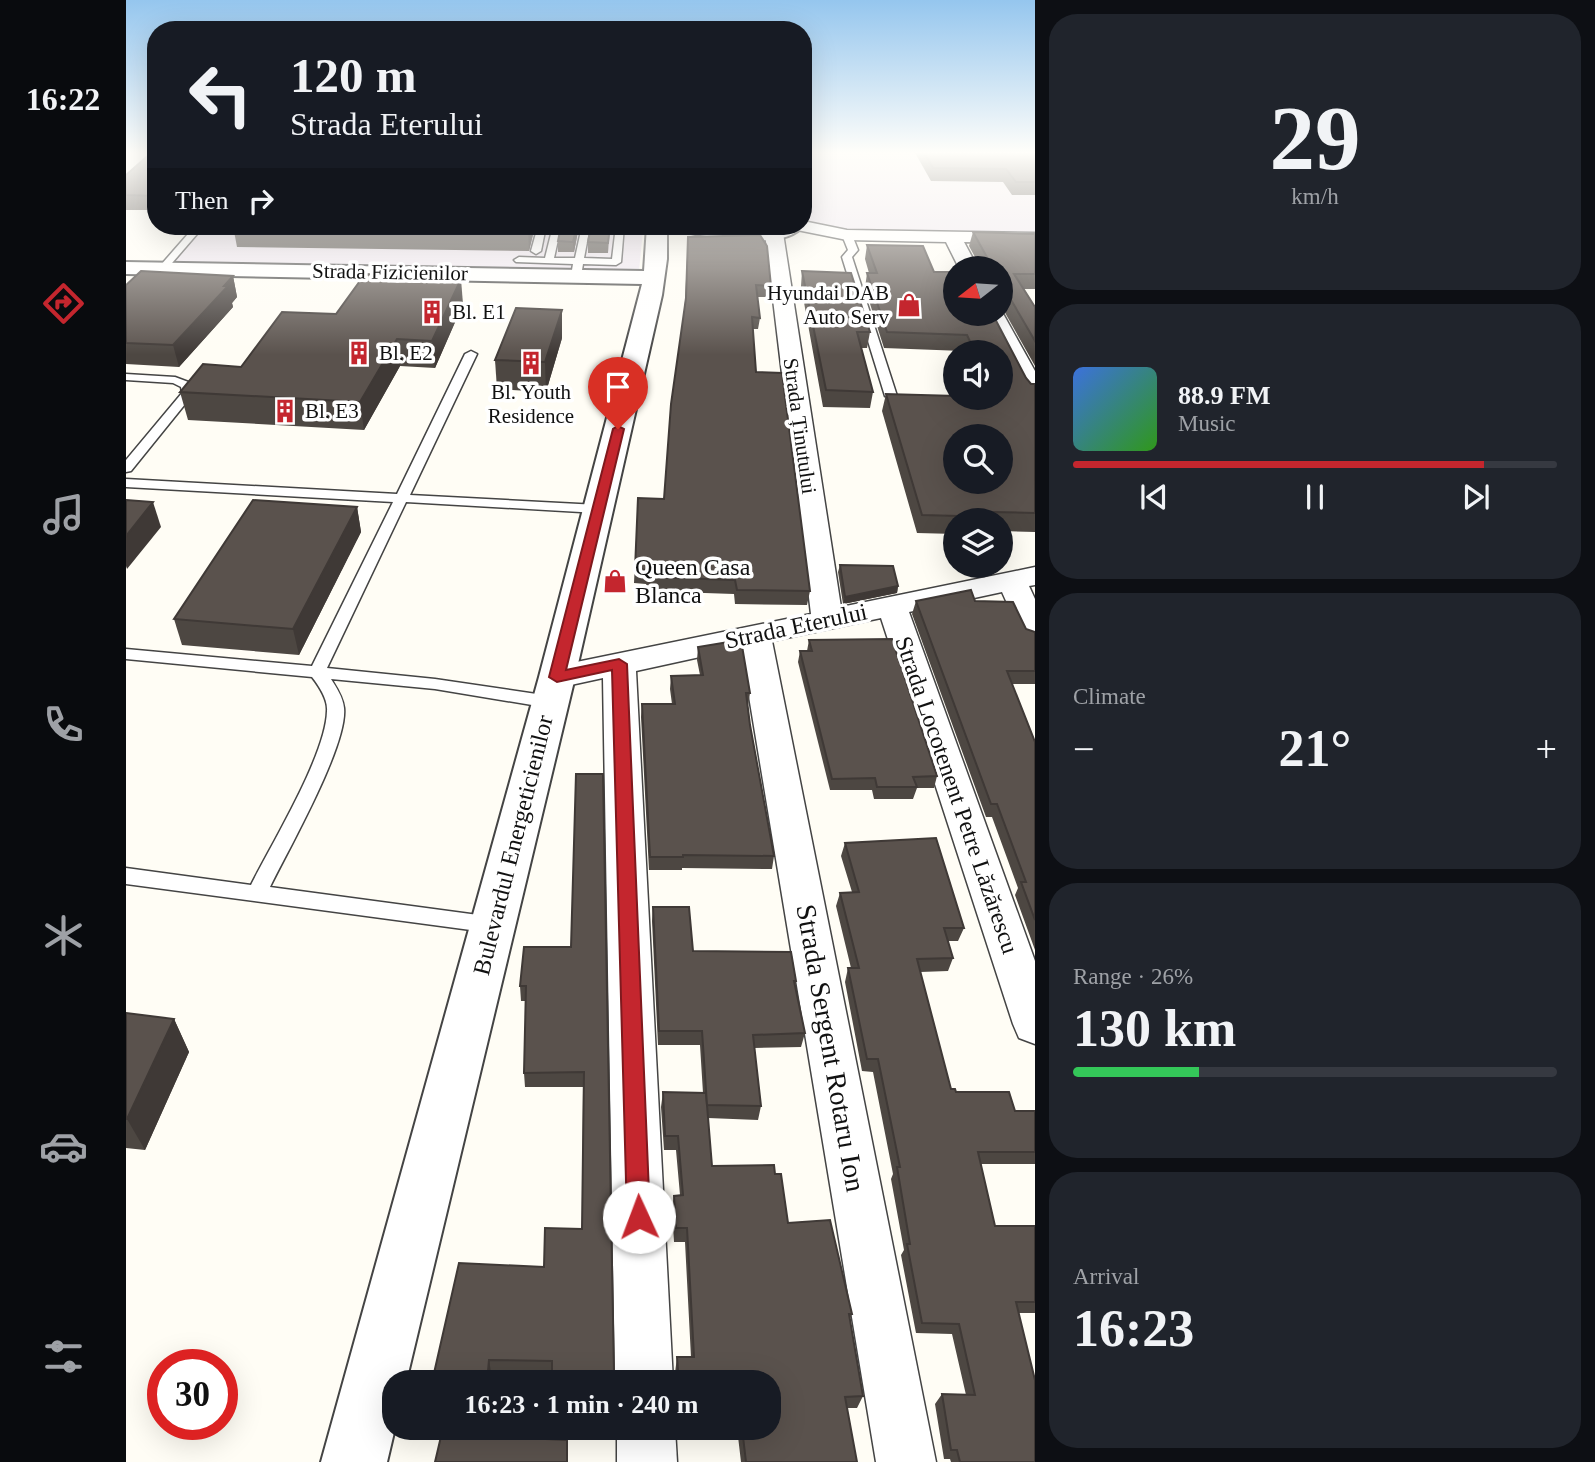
<!DOCTYPE html>
<html lang="en">
<head>
<meta charset="utf-8">
<style>
  body { margin:0; font-family:Georgia,serif; background:#20242c; color:#f1f3f6; height:100vh; display:flex; flex-direction:column; font-size:26px; white-space:nowrap }
  * { box-sizing:border-box; margin:0 }
  p { font-size:23px; color:#9ea1a6 }
  .icon { flex:none; width:38px; height:38px; fill:none; stroke:currentColor; stroke-width:2; stroke-linecap:round; stroke-linejoin:round }
  .map { position:relative; flex:1; overflow:hidden }
  .drawer { display:flex; flex-direction:column; gap:14px; padding:14px; background:#0d0f14; width:560px }
  .drawer>* { flex:none }
  .banner { position:absolute; left:21px; top:21px; width:665px; height:214px; border-radius:28px; box-shadow:0 7px 28px #0002; background:#171b24; color:#f1f3f6; overflow:hidden }
  .needle { width:46px; rotate:253deg }
  .fabs { position:absolute; left:817px; top:256px; display:grid; gap:14px }
  .fabs a { display:grid; place-items:center; width:70px; height:70px; border-radius:50%; background:#171b24; box-shadow:0 7px 28px #0002; font-size:35px }
  .speed { position:absolute; left:21px; top:1349px; display:flex; gap:14px; font-size:35px; font-weight:700; text-align:center }
  .speed>* { display:grid; place-content:center; width:91px; height:91px; border-radius:50%; background:#171b24; box-shadow:0 7px 28px #0002; line-height:1 }
  .speed .limit { border:10px solid #d22; background:#fff; color:#111 }
  .pin { position:absolute; display:grid; place-items:center; width:60px; height:60px; color:#fff; margin:-72px -30px; border-radius:50% 50% 50% 0; rotate:-45deg; box-shadow:0 0 7px #0007 }
  .pin .icon { rotate:45deg }
  .me { position:absolute; width:77px; margin:-38px; rotate:358deg; stroke-linejoin:round; filter:drop-shadow(0 0 5px #0008) }
  .turn { display:flex; align-items:center; gap:24px; height:147px; padding:0 28px; font-size:32px }
  .turn .icon { width:91px; height:91px; stroke-width:2.5 }
  .turn b { display:block; font-size:49px; line-height:60px }
  .then { display:flex; align-items:center; height:66px; padding:0 28px; background:#0003; gap:14px; font-size:26px }
  .big { font-size:52px; font-weight:700; line-height:1.1 }
  .drawer .widget { flex:1; display:flex; flex-direction:column; justify-content:center; gap:10px; min-width:0; padding:0 24px; border-radius:28px; background:#20242c }
  .drawer .dial { align-items:center; gap:0 }
  .dial b { font-size:91px; line-height:1 }
  .song { display:flex; align-items:center; gap:21px }
  .cover { width:84px; height:84px; border-radius:10px; background:linear-gradient(135deg,hsl(220 70% 55%),hsl(110 70% 35%)) }
  .played { height:7px; border-radius:4px; background:linear-gradient(90deg,#c4262e 85%,#363941 85%) }
  .keys { display:flex; justify-content:space-around; direction:ltr }
  .heat { display:flex; justify-content:space-between; align-items:center; font-size:38px; direction:ltr }
  .charge { height:10px; border-radius:5px; background:linear-gradient(90deg,#34c759 26%,#363941 0) }
  .trip { position:absolute; left:256px; top:1370px; width:399px; height:70px; border-radius:28px; background:#171b24; box-shadow:0 7px 28px #0002; font-weight:700; line-height:70px; text-align:center }
  main { display:flex; flex:1; min-height:0 }
  .tabs { display:flex; flex-direction:column; width:126px; justify-content:space-around; align-items:center; background:#090b0e; color:#9ea1a6 }
  .tabs .icon { width:49px; height:49px }
  .tabs .active { color:#c4262e }
  .tabs b { font-size:32px; color:#f1f3f6 }
  .map>svg:first-child { display:block }
</style>
</head>
<body>
<main>
<nav class="tabs">
<b>16:22</b>
<svg class="icon active" aria-label="directions" viewBox="0 0 24 24"><path d="M12 3l9 9-9 9-9-9zM9 14v-3h6M13 9l2 2-2 2"/></svg>
<svg class="icon" aria-label="music" viewBox="0 0 24 24"><path d="M9 18V5l10-2v13"/><circle cx="6" cy="18" r="3"/><circle cx="16" cy="16" r="3"/></svg>
<svg class="icon" aria-label="phone" viewBox="0 0 24 24"><path d="M5 4h4l2 5-3 2q2 4 5 5l2-3 5 2v4C11 20 4 13 5 4z"/></svg>
<svg class="icon" aria-label="climate" viewBox="0 0 24 24"><path d="M12 3v18M4 7l16 10M4 17L20 7"/></svg>
<svg class="icon" aria-label="car" viewBox="0 0 24 24"><path d="M5 17H2v-5l4-1 3-4h7l3 4 3 1v5h-3M9 17h6M6 11h13"/><circle cx="7" cy="17" r="2"/><circle cx="17" cy="17" r="2"/></svg>
<svg class="icon" aria-label="filters" viewBox="0 0 24 24"><path d="M4 7h16M4 17h16"/><circle cx="9" cy="7" r="2"/><circle cx="15" cy="17" r="2"/></svg>
</nav>
<div class="map">
<svg width="909" height="1462" viewBox="0 0 909 1462">
  <rect width="100%" height="100%" fill="#fffdf5"/>
  <path fill="#eee6ef" d="M 677,151 L 909,151 L 909,234 L 517,230 L 513,271 L 34,266 L 68,226 L 677,226 Z"/>
  <g fill="none" stroke-linecap="round" stroke-linejoin="round">
    <g stroke="#444" stroke-width="3">
      <g id="service">
        <path d="M 69,226 L 78,226 L 40,270 L 34,270 L 34,266 Z"/>
        <path d="M 412,226 L 420,226 L 415,251 L 410,254 L 405,251 Z"/>
        <path d="M 427,226 L 435,226 L 428,258 L 449,258 L 456,226 L 464,226 L 458,258 L 486,259 L 490,226 L 498,226 L 495,262 L 490,265 L 457,264 L 456,270 L 451,273 L 446,270 L 447,264 L 390,262 L 388,260 L 393,257 L 419,258 Z"/>
        <path d="M 721,232 L 726,235 L 732,250 L 726,257 L 771,396 L 769,399 L 759,396 L 716,257 L 722,250 L 716,235 Z"/>
        <path d="M 345,351 L 351,354 L 284,495 L 472,505 L 479,509 L 472,513 L 280,502 L 201,668 L 309,679 L 424,696 L 433,702 L 424,708 L 309,689 L 205,679 C 210,687 217,697 218,708 C 222,745 162,850 144,887 L 367,917 L 374,919 L 377,925 L 374,931 L 367,933 L 0,884 L 0,868 L 125,885 C 146,843 200,755 201,711 C 202,699 193,686 186,677 L 0,659 L 0,649 L 186,666 L 267,502 L 0,487 L 0,479 L 271,494 L 339,354 Z"/>
        <path d="M 0,374 L 49,377 L 65,383 L 68,393 L 5,471 L 0,472 L 0,460 L 56,393 L 55,387 L 47,383 L 0,380 Z"/>
      </g>
    </g>
    <g stroke="#444" stroke-width="3">
      <g id="minor">
        <path d="M 677,221 L 721,230 L 909,233 L 909,243 L 838,242 L 852,268 L 833,268 L 820,242 L 721,240 L 671,230 L 668,226 L 677,226 Z"/>
        <path d="M 648,228 L 657,233 L 715,607 L 909,567 L 909,585 L 903,586 L 909,599 L 909,644 L 898,641 L 876,592 L 783,612 L 909,961 L 909,1044 L 893,1038 L 887,1024 L 755,618 L 646,641 L 810,1462 L 750,1462 L 615,648 L 510,671 L 547,1382 L 489,1382 L 477,678 L 431,688 L 419,685 L 414,677 L 419,669 L 431,666 L 685,614 L 639,233 Z"/>
        <path d="M 875,310 L 909,371 L 909,400 L 901,398 L 897,393 L 857,313 L 875,313 Z"/>
        <path d="M 491,1428 L 549,1428 L 551,1462 L 491,1462 Z"/>
      </g>
    </g>
    <g stroke="#444" stroke-width="4">
      <g id="tertiary">
        <path d="M 521,226 L 541,226 L 541,259 L 536,295 L 449,677 L 280,1382 L 268,1382 L 269,1428 L 261,1462 L 195,1462 L 413,677 L 516,284 L 0,274 L 0,262 L 518,271 Z"/>
        <path d="M 549,226 L 628,228 L 677,226 C 657,252 580,237 552,230 Z"/>
      </g>
    </g>
    <use href="#service" fill="#fff" fill-rule="evenodd"/>
    <use href="#minor" fill="#fff" fill-rule="evenodd"/>
    <use href="#tertiary" fill="#fff" fill-rule="evenodd"/>
  </g>
  <g fill="#4d4742">
    <path d="M 30,151 L 30,210 L 0,210 L 0,175 Z"/>
    <path d="M 788,151 L 909,151 L 909,195 L 886,195 L 877,182 L 805,181 Z"/>
    <path d="M 107,226 L 409,226 L 403,251 L 111,247 Z"/>
    <path d="M 453,226 L 448,252 L 432,252 L 432,241 Z"/>
    <path d="M 484,226 L 482,253 L 462,253 L 462,242 Z"/>
    <path d="M 847,232 L 909,234 L 909,289 L 898,289 L 909,307 L 909,366 L 877,309 L 875,309 L 875,268 L 855,268 L 843,246 Z"/>
    <path d="M 562,237 L 645,286 L 644,297 L 631,297 L 634,318 L 632,329 L 627,329 L 630,372 L 684,591 L 681,605 L 609,604 L 608,594 L 520,591 L 520,584 L 508,583 L 512,498 L 538,499 L 559,301 Z"/>
    <path d="M 741,245 L 808,272 L 900,378 L 905,384 L 909,384 L 909,532 L 875,531 L 875,520 L 830,520 L 830,534 L 791,533 L 756,411 L 760,394 L 875,397 L 875,352 L 837,352 L 837,351 L 758,348 L 739,288 L 741,273 L 743,273 L 739,259 Z"/>
    <path d="M 676,271 L 744,332 L 741,348 L 735,348 L 747,392 L 744,408 L 697,407 L 675,286 Z"/>
    <path d="M 107,276 L 111,297 L 106,303 L 107,307 L 53,367 L 0,364 L 0,285 Z"/>
    <path d="M 337,304 L 309,368 L 274,366 L 238,430 L 62,420 L 54,392 L 115,367 L 210,314 Z"/>
    <path d="M 436,338 L 420,392 L 371,389 L 369,360 Z"/>
    <path d="M 231,507 L 235,532 L 173,655 L 56,645 L 48,619 Z"/>
    <path d="M 714,565 L 772,586 L 771,593 L 717,604 L 712,572 Z"/>
    <path d="M 790,601 L 849,601 L 900,629 L 909,632 L 909,684 L 886,684 L 909,742 L 909,950 L 889,895 L 892,888 L 866,817 L 860,817 L 786,614 Z"/>
    <path d="M 683,640 L 811,776 L 808,788 L 791,788 L 787,799 L 748,799 L 746,790 L 704,790 L 672,662 L 674,651 L 681,651 Z"/>
    <path d="M 572,647 L 624,693 L 622,706 L 624,725 L 648,856 L 646,869 L 556,868 L 556,870 L 523,870 L 515,717 L 516,704 L 546,704 L 544,689 L 545,676 L 574,675 L 571,660 Z"/>
    <path d="M 719,843 L 838,928 L 832,941 L 822,941 L 827,958 L 822,971 L 794,972 L 825,1089 L 830,1092 L 889,1111 L 909,1111 L 909,1164 L 854,1164 L 869,1226 L 909,1226 L 909,1313 L 893,1313 L 909,1462 L 825,1462 L 824,1459 L 818,1459 L 809,1404 L 816,1394 L 840,1395 L 826,1334 L 790,1333 L 775,1255 L 778,1250 L 765,1179 L 767,1174 L 747,1072 L 736,1071 L 719,982 L 722,968 L 725,968 L 710,906 L 714,893 L 726,892 L 715,856 Z"/>
    <path d="M 527,907 L 567,951 L 670,981 L 669,987 L 679,1033 L 675,1047 L 628,1048 L 635,1106 L 632,1120 L 582,1118 L 586,1166 L 649,1174 L 662,1223 L 726,1314 L 724,1319 L 737,1396 L 731,1408 L 721,1408 L 731,1462 L 615,1462 L 611,1428 L 642,1428 L 642,1382 L 426,1373 L 365,1372 L 364,1382 L 306,1382 L 456,1229 L 457,1087 L 399,1087 L 398,1073 L 400,1001 L 395,1001 L 394,986 L 445,947 L 488,1372 L 549,1373 L 551,1357 L 565,1357 L 559,1242 L 548,1242 L 546,1209 L 548,1196 L 554,1195 L 550,1150 L 538,1150 L 535,1107 L 537,1092 L 577,1093 L 574,1045 L 532,1045 L 526,921 Z"/>
    <path d="M 0,1013 L 48,1019 L 63,1052 L 19,1150 L 0,1148 Z"/>
    <path d="M 425,1428 L 489,1428 L 488,1438 L 425,1437 Z"/>
  </g>
  <g fill="#3f3936">
    <path d="M 402,226 L 409,226 L 403,251 Z"/>
    <path d="M 451,226 L 453,226 L 448,252 L 447,242 Z"/>
    <path d="M 107,276 L 111,297 L 106,303 L 107,307 L 53,367 L 47,345 Z"/>
    <path d="M 335,279 L 337,304 L 309,368 L 306,341 Z"/>
    <path d="M 881,293 L 877,309 L 875,309 L 875,300 L 876,295 Z"/>
    <path d="M 436,310 L 436,338 L 420,392 L 419,362 Z"/>
    <path d="M 271,339 L 274,366 L 238,430 L 234,402 Z"/>
    <path d="M 27,502 L 35,527 L 1,569 L 0,566 L 0,536 Z"/>
    <path d="M 231,507 L 235,532 L 173,655 L 167,629 Z"/>
    <path d="M 772,586 L 771,593 L 717,604 L 719,597 Z"/>
    <path d="M 48,1019 L 63,1052 L 19,1150 L 1,1119 Z"/>
    <path d="M 363,1360 L 365,1372 L 364,1382 L 361,1382 Z"/>
    <path d="M 357,1428 L 360,1428 L 359,1447 L 357,1436 Z"/>
  </g>
  <g fill="#5a524d" stroke="#3f3936" stroke-width="2" fill-rule="evenodd">
    <path d="M 27,151 L 30,151 L 30,196 L 0,195 L 0,175 Z"/>
    <path d="M 797,151 L 909,151 L 909,182 L 890,182 L 880,169 L 807,168 Z"/>
    <path d="M 435,226 L 451,226 L 447,242 L 432,241 Z"/>
    <path d="M 465,226 L 484,226 L 482,243 L 462,242 Z"/>
    <path d="M 847,232 L 909,234 L 909,274 L 888,274 L 909,307 L 909,341 L 881,293 L 875,295 L 875,268 L 867,268 Z"/>
    <path d="M 634,235 L 641,246 L 645,286 L 630,285 L 634,318 L 626,317 L 630,372 L 656,373 L 684,591 L 611,590 L 609,580 L 520,577 L 521,570 L 509,569 L 512,498 L 538,499 L 545,404 L 560,298 L 562,237 Z"/>
    <path d="M 741,245 L 797,246 L 808,272 L 830,272 L 830,313 L 866,313 L 900,378 L 905,384 L 909,384 L 909,513 L 867,512 L 869,517 L 796,515 L 760,394 L 830,396 L 830,397 L 875,397 L 875,352 L 849,352 L 841,335 L 761,332 L 741,273 L 751,273 ZM 830,436 L 875,436 L 875,481 L 830,481 Z"/>
    <path d="M 15,271 L 107,276 L 98,286 L 102,286 L 47,345 L 0,343 L 0,285 Z"/>
    <path d="M 676,271 L 725,273 L 744,332 L 731,332 L 747,392 L 700,390 Z"/>
    <path d="M 239,274 L 335,279 L 306,341 L 271,339 L 234,402 L 54,392 L 77,364 L 115,367 L 156,312 L 210,314 Z"/>
    <path d="M 390,308 L 436,310 L 419,362 L 369,360 Z"/>
    <path d="M 0,500 L 27,502 L 0,536 Z"/>
    <path d="M 127,500 L 231,507 L 167,629 L 48,619 Z"/>
    <path d="M 714,565 L 767,566 L 772,586 L 719,597 Z"/>
    <path d="M 845,590 L 849,601 L 887,602 L 900,629 L 909,632 L 909,671 L 881,671 L 909,742 L 909,920 L 895,882 L 900,882 L 871,804 L 865,804 L 790,601 Z"/>
    <path d="M 766,639 L 811,776 L 787,777 L 791,787 L 751,787 L 749,778 L 706,779 L 674,651 L 686,651 L 683,640 Z"/>
    <path d="M 615,640 L 624,693 L 620,693 L 624,725 L 648,856 L 557,855 L 557,857 L 524,857 L 516,704 L 549,704 L 545,676 L 577,675 L 572,647 Z"/>
    <path d="M 450,774 L 477,774 L 488,1372 L 549,1373 L 552,1370 L 551,1357 L 568,1357 L 561,1228 L 550,1228 L 548,1196 L 557,1195 L 552,1136 L 539,1136 L 537,1092 L 580,1093 L 586,1166 L 648,1165 L 649,1174 L 655,1174 L 662,1223 L 704,1220 L 726,1314 L 723,1314 L 737,1396 L 719,1397 L 731,1462 L 620,1462 L 616,1428 L 642,1428 L 642,1382 L 426,1382 L 426,1361 L 363,1360 L 361,1382 L 306,1382 L 333,1263 L 418,1267 L 419,1228 L 456,1229 L 458,1072 L 398,1073 L 400,986 L 394,986 L 398,947 L 445,947 Z"/>
    <path d="M 810,838 L 838,928 L 818,928 L 827,958 L 791,959 L 825,1089 L 829,1089 L 830,1092 L 883,1092 L 889,1111 L 909,1111 L 909,1152 L 852,1152 L 869,1226 L 909,1226 L 909,1302 L 890,1302 L 909,1380 L 909,1462 L 834,1462 L 831,1450 L 825,1450 L 816,1394 L 849,1395 L 833,1324 L 796,1323 L 781,1244 L 784,1244 L 771,1167 L 774,1167 L 752,1059 L 741,1059 L 722,968 L 733,968 L 714,893 L 733,892 L 719,843 Z"/>
    <path d="M 527,907 L 563,907 L 567,951 L 665,952 L 670,981 L 668,981 L 679,1033 L 627,1035 L 635,1106 L 581,1105 L 576,1031 L 533,1031 Z"/>
    <path d="M 0,1013 L 48,1019 L 1,1119 L 0,1119 Z"/>
    <path d="M 317,1428 L 357,1428 L 357,1436 L 441,1440 L 441,1462 L 309,1462 Z"/>
  </g>
  <linearGradient id="sky" x2="0" y2="1"><stop stop-color="#95c6ee"/><stop offset="0.43" stop-color="#fffefa"/><stop offset="1" stop-color="#fffefa" stop-opacity="0"/></linearGradient>
  <rect width="909" height="355" fill="url(#sky)"/>
  <path fill="#c4262e" stroke="#7f191e" stroke-width="2" d="M 492,426 L 498,429 L 440,670 L 493,659 L 501,664 L 524,1217 L 521,1225 L 513,1228 L 504,1225 L 501,1217 L 486,670 L 431,682 L 423,677 L 487,429 Z"/>
  <defs>
    <g id="shop-bare" transform="scale(1.89)"><path d="M-5-2.5h2.3a2.7 3.5 0 0 1 5.4 0H5L5.5 6h-11ZM-1.5-2.5h3a1.5 2.3 0 0 0-3 0Z" fill="#c4262e" stroke="#fff" stroke-width="2.5" paint-order="stroke"/></g>
    <g id="building-bare" transform="scale(1.89)"><path d="M-4-6H4V6H1V3H-1V6H-4ZM-2.5-4.3h1.7v1.8h-1.7ZM.8-4.3h1.7v1.8H.8ZM-2.5-1h1.7V.8h-1.7ZM.8-1h1.7V.8H.8Z" fill="#c4262e" stroke="#fff" stroke-width="2.5" paint-order="stroke"/></g>
  </defs>
  <g fill-rule="evenodd">
    <use href="#shop-bare" x="783" y="305"/>
    <use href="#building-bare" x="306" y="312"/>
    <use href="#building-bare" x="233" y="353"/>
    <use href="#building-bare" x="405" y="363"/>
    <use href="#building-bare" x="159" y="411"/>
    <use href="#shop-bare" x="489" y="581"/>
  </g>
  <g text-anchor="middle" dominant-baseline="central" stroke-width="7" stroke-linejoin="round" paint-order="stroke">
    <g font-size="21" fill="#111" stroke="#fff">
      <text transform="translate(264 272) rotate(1)">Strada Fizicienilor</text>
      <text transform="translate(674 426) rotate(82)">Strada Ținutului</text>
    </g>
    <g font-size="21" fill="#111" stroke="#fff" text-anchor="start">
      <text x="763" y="293" text-anchor="end">Hyundai DAB<tspan x="763" dy="24">Auto Serv</tspan></text>
      <text x="326" y="312">Bl. E1</text>
      <text x="253" y="353">Bl. E2</text>
      <text x="405" y="392" text-anchor="middle">Bl. Youth<tspan x="405" dy="24">Residence</tspan></text>
      <text x="179" y="411">Bl. E3</text>
    </g>
    <g font-size="24" fill="#111" stroke="#fff" text-anchor="start">
      <text x="509" y="567">Queen Casa<tspan x="509" dy="28">Blanca</tspan></text>
    </g>
    <g font-size="24" fill="#111" stroke="#fff">
      <text transform="translate(670 626) rotate(-12)">Strada Eterului</text>
      <text transform="translate(831 795) rotate(71)">Strada Locotenent Petre Lăzărescu</text>
      <text transform="translate(387 845) rotate(-76)">Bulevardul Energeticienilor</text>
    </g>
    <g font-size="28" fill="#111" stroke="#fff">
      <text transform="translate(705 1048) rotate(80)">Strada Sergent Rotaru Ion</text>
    </g>
  </g>
</svg>
<div class="fabs">
<a><svg class="needle" viewBox="-14 -14 28 28"><path d="M0-13l5 13h-10z" fill="#e53935"/><path d="M0 13l5-13h-10z" fill="#9ea1a6"/></svg></a>
<a><svg class="icon" aria-label="sound" viewBox="0 0 24 24"><path d="M4 9h4l5-4v14l-5-4H4zM17 9q2 3 0 6"/></svg></a>
<a><svg class="icon" aria-label="search" viewBox="0 0 24 24"><circle cx="10" cy="10" r="6"/><path d="M15 15l6 6"/></svg></a>
<a><svg class="icon" aria-label="layers" viewBox="0 0 24 24"><path d="M12 4l9 5-9 5-9-5zM3 14l9 5 9-5"/></svg></a>
</div>
<div class="speed"><div class="limit">30</div></div>
<div class="pin" style="left:492px;top:429px;background:#d93025"><svg class="icon" aria-label="arrive" viewBox="0 0 24 24"><path d="M6 21V4h12l-3 4 3 4H6"/></svg></div>
<svg class="me" style="left:513px;top:1217px" viewBox="-20 -20 40 40"><circle r="19" fill="#fff"/><path d="M0-13L10 11 0 6-10 11z" fill="#c4262e"/></svg>
<div class="trip">16:23 · 1 min · 240 m</div>
<div class="banner">
<div class="turn"><svg class="icon" aria-label="left" viewBox="0 0 24 24"><path d="M17 20v-9H6M10 6l-5 5 5 5"/></svg><div><b>120 m</b>Strada Eterului</div></div>
<div class="then">Then<svg class="icon" aria-label="right" viewBox="0 0 24 24"><path d="M7 20v-9h11M14 6l5 5-5 5"/></svg></div>
</div>
</div>
<section class="drawer">
<div class="widget dial"><b>29</b><p>km/h</p></div>
<div class="widget">
<div class="song"><i class="cover"></i><div><b>88.9 FM</b><p>Music</p></div></div>
<div class="played"></div>
<div class="keys"><svg class="icon" aria-label="previous" viewBox="0 0 24 24"><path d="M18 5L8 12l10 7zM5 5v14"/></svg><svg class="icon" aria-label="pause" viewBox="0 0 24 24"><path d="M8 5v14M16 5v14"/></svg><svg class="icon" aria-label="next" viewBox="0 0 24 24"><path d="M6 5l10 7-10 7zM19 5v14"/></svg></div>
</div>
<div class="widget"><p>Climate</p>
<div class="heat"><a>−</a><b class="big">21°</b><a>+</a></div>
</div>
<div class="widget"><p>Range · 26%</p><b class="big">130 km</b><div class="charge"></div></div>
<div class="widget"><p>Arrival</p><b class="big">16:23</b></div>
</section>
</main>
</body>
</html>
